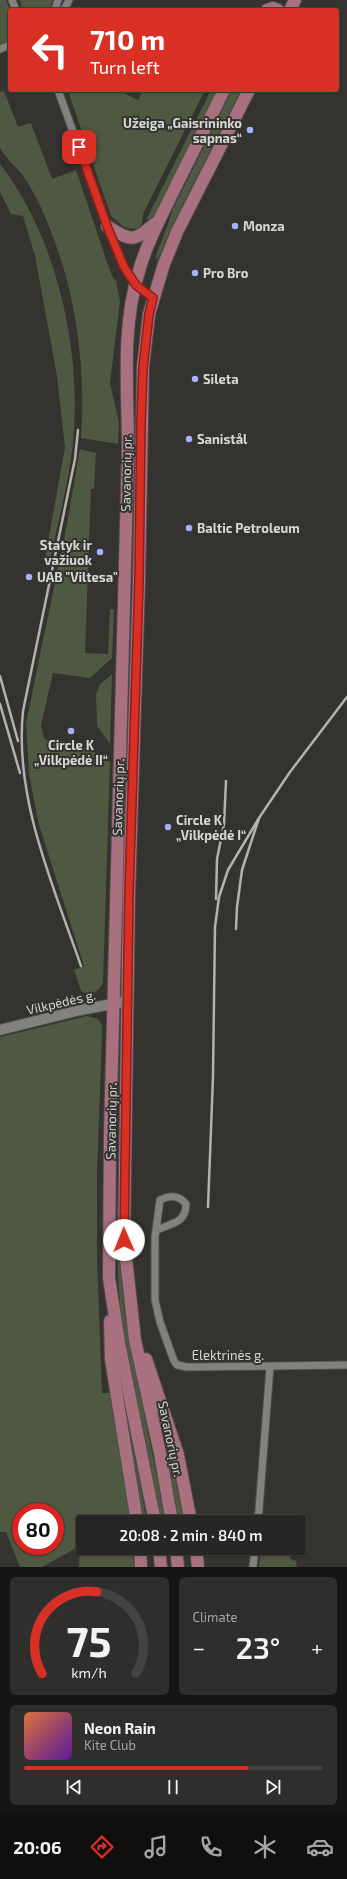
<!DOCTYPE html>
<html lang="en">
<head>
<meta charset="utf-8">
<style>
  body { margin:0; font-family:"Exo 2",sans-serif; background:#2f2e2c; color:#f1f3f6; height:100vh; display:flex; flex-direction:column; font-size:15px; white-space:nowrap }
  * { box-sizing:border-box; margin:0 }
  p { font-size:13px; color:#a4a5a6 }
  .icon { flex:none; width:22px; height:22px; fill:none; stroke:currentColor; stroke-width:2; stroke-linecap:round; stroke-linejoin:round }
  .map { position:relative; height:1567px; overflow:hidden }
  .side { display:flex; flex-direction:column; gap:10px; padding:10px; background:#151514; flex:1 }
  .side>* { flex:none }
  .hud { position:absolute; left:8px; top:8px; width:331px; height:84px; border-radius:4px; box-shadow:0 1px 3px #0004,0 0 0 1px #434341; background:#d93025; color:#fff; overflow:hidden }
  .speed { position:absolute; left:12px; top:1503px; display:flex; gap:8px; font-size:20px; font-weight:700; text-align:center }
  .speed>* { display:grid; place-content:center; width:52px; height:52px; border-radius:50%; background:#272624; box-shadow:0 1px 3px #0004,0 0 0 1px #434341; line-height:1 }
  .speed .limit { border:6px solid #d22; background:#fff; color:#111 }
  .pin { position:absolute; display:grid; place-items:center; width:34px; height:34px; color:#fff; margin:-17px; border-radius:8px; box-shadow:0 2px 6px #0006 }
  .me { position:absolute; width:44px; margin:-22px; rotate:359deg; stroke-linejoin:round; filter:drop-shadow(0 0 3px #0008) }
  .turn { display:flex; align-items:center; gap:14px; height:84px; padding:0 16px; font-size:18px }
  .turn .icon { width:52px; height:52px; stroke-width:2.5 }
  .turn b { display:block; font-size:28px; line-height:34px }
  .big { font-size:30px; font-weight:600; line-height:1.1 }
  .side .widget { flex:1; display:flex; flex-direction:column; justify-content:center; gap:6px; min-width:0; padding:0 14px; border-radius:6px; background:#2f2e2c }
  .side .dial { align-items:center; gap:0 }
  .dial svg { height:104px; overflow:visible; fill:none; stroke:#434341; stroke-width:7; stroke-linecap:round; text-anchor:middle }
  .dial text { fill:#f1f3f6; stroke:none }
  .song { display:flex; align-items:center; gap:12px }
  .cover { width:48px; height:48px; border-radius:6px; background:linear-gradient(135deg,hsl(20 70% 55%),hsl(270 70% 35%)) }
  .played { height:4px; border-radius:2px; background:linear-gradient(90deg,#d93025 75%,#434341 75%) }
  .keys { display:flex; justify-content:space-around; direction:ltr }
  .heat { display:flex; justify-content:space-between; align-items:center; font-size:22px; direction:ltr }
  .side .tiles { flex:1; display:grid; gap:10px; grid-template-columns:1fr 1fr }
  .widget:last-child { grid-column:span 2 }
  .trip { position:absolute; left:76px; top:1515px; width:230px; height:40px; border-radius:4px; background:#272624; box-shadow:0 1px 3px #0004,0 0 0 1px #434341; font-weight:600; line-height:40px; text-align:center }
  .dock { display:flex; height:64px; justify-content:space-around; align-items:center; background:#100f0e; color:#a4a5a6 }
  .dock .icon { width:28px; height:28px }
  .dock .current { color:#d93025 }
  .dock b { font-size:18px; color:#f1f3f6 }
  .map>svg:first-child { display:block }
</style>
</head>
<body>
<div class="map">
<svg width="347" height="1567" viewBox="0 0 347 1567">
  <rect width="100%" height="100%" fill="#343330"/>
  <g fill="#4f5840" fill-rule="evenodd">
    <path d="M 0,0 L 6,0 L 10,10 L 10,40 L 0,45 Z"/>
    <path d="M 20,0 L 53,0 L 49,10 L 22,10 Z"/>
    <path d="M 71,90 L 118,90 L 138,100 L 143,90 L 205,90 L 143,214 L 142,223 L 139,228 C 126,231 120,224 111,216 L 68,91 Z"/>
    <path d="M 211,90 L 218,90 L 153,218 L 150,221 L 148,221 L 147,218 Z"/>
    <path d="M 232,90 L 241,90 L 171,228 L 158,259 L 155,258 L 168,224 L 172,211 Z"/>
    <path d="M 4,91 L 18,127 L 31,123 L 52,179 L 76,170 L 107,262 L 113,278 L 116,281 L 120,301 L 110,383 L 119,423 L 118,444 L 81,438 C 86,365 76,292 48,224 C 41,206 32,188 21,173 C 16,167 2,154 0,147 C 0,138 0,104 0,92 Z"/>
    <path d="M 0,164 C 60,241 85,363 71,458 C 66,494 56,530 49,566 L 46,553 L 65,447 L 57,376 L 35,256 L 23,216 L 11,214 L 0,192 Z"/>
    <path d="M 80,449 L 96,453 L 94,489 L 91,489 L 85,653 L 108,654 L 110,609 L 114,609 L 112,658 L 90,678 L 53,673 L 41,726 L 44,738 L 49,741 L 91,750 L 110,762 L 103,983 C 98,992 91,997 81,991 L 74,970 L 84,966 L 39,825 L 29,774 L 26,723 L 67,524 Z"/>
    <path d="M 112,674 L 110,744 L 97,726 L 96,694 L 100,684 Z"/>
    <path d="M 87,1016 L 98,1019 L 102,1025 L 102,1034 L 97,1173 L 97,1258 L 102,1393 L 112,1393 L 130,1522 L 83,1522 L 83,1548 L 132,1548 L 134,1567 L 79,1567 L 80,1546 L 42,1567 L 20,1567 L 6,1532 L 0,1532 L 0,1037 ZM 21,1512 L 55,1512 L 55,1546 L 21,1546 Z"/>
    <path d="M 117,1229 L 125,1317 L 166,1522 L 160,1522 C 153,1463 135,1405 125,1347 C 119,1307 117,1268 117,1229 Z"/>
    <path d="M 154,1396 L 173,1468 L 185,1522 L 179,1522 Z"/>
    <path d="M 129,1428 L 147,1522 L 142,1522 L 128,1430 Z"/>
    <path d="M 261,1548 L 290,1548 L 290,1559 L 296,1561 L 297,1567 L 259,1567 Z"/>
  </g>
  <g fill="none" stroke-linecap="round" stroke-linejoin="round">
    <g stroke="#504f4d" stroke-width="9">
      <g id="minor">
        <path d="M 12,0 L 16,10"/>
        <path d="M 55,10 L 58,0"/>
        <path d="M 64,10 L 69,0"/>
        <path d="M 0,49 L 10,45"/>
        <path d="M 58,90 L 107,226 L 124,267 L 135,285"/>
        <path d="M 157,1230 C 172,1223 186,1223 186,1204 C 179,1195 169,1195 160,1200 L 155,1237 L 155,1300 L 160,1322 L 174,1361 L 177,1365 L 187,1367 L 347,1365"/>
        <path d="M 258,1522 L 270,1367"/>
        <path d="M 253,1567 L 255,1548"/>
      </g>
    </g>
    <g stroke="#504f4d" stroke-width="12">
      <path id="secondary" d="M 0,1030 L 80,1010 L 128,1001"/>
    </g>
    <g stroke="#504f4d" stroke-width="14">
      <g id="trunk">
        <path d="M 267,10 L 273,8 L 278,10"/>
        <path d="M 290,10 L 295,0"/>
        <path d="M 107,226 C 132,242 133,242 156,223"/>
        <path d="M 110,1321 L 111,1359 L 137,1522"/>
        <path d="M 146,1359 L 178,1455 L 191,1522"/>
        <path d="M 155,1522 L 119,1343 L 109,1278 L 110,1135 L 128,449 C 128,390 121,328 139,271 C 147,242 162,215 175,188 C 191,155 208,123 224,90"/>
        <path d="M 172,1522 L 160,1453 L 135,1340 L 124,1240 L 129,893 L 139,581 L 143,367 L 149,314 L 164,264 L 177,232 L 249,90"/>
        <path d="M 140,1548 L 141,1567"/>
        <path d="M 159,1548 L 161,1567"/>
        <path d="M 176,1548 L 178,1567"/>
        <path d="M 196,1548 L 198,1567"/>
      </g>
    </g>
    <use href="#minor" stroke="#82817e" stroke-width="7"/>
    <use href="#secondary" stroke="#82817e" stroke-width="10"/>
    <use href="#trunk" stroke="#a97080" stroke-width="12"/>
    <g stroke="#b3b2b0" stroke-width="2.5">
      <path d="M 78,430 L 75,459 L 23,711 C 14,798 53,885 81,966"/>
      <path d="M 0,676 L 18,741"/>
      <path d="M 0,704 L 20,773"/>
      <path d="M 216,899 L 217,859 L 224,824 L 226,781"/>
      <path d="M 236,929 L 237,907 L 242,870 L 259,818 L 290,772 L 347,697"/>
      <path d="M 208,1207 L 213,1077 L 215,927 L 219,897 L 228,870 L 259,818"/>
    </g>
  </g>
  <g fill="none" stroke-linecap="round" stroke-linejoin="round">
    <g stroke="#8d1f18" stroke-width="10">
      <path id="route" d="M 79,147 L 107,226 L 124,267 L 136,285 L 153,298 L 149,314 L 143,368 L 141,422 L 139,581 L 129,893 L 124,1240"/>
    </g>
    <use href="#route" stroke="#d93025" stroke-width="7"/>
  </g>
  <g fill="#a7b0fc" stroke="#343330" stroke-width="1.5">
    <circle cx="250" cy="130" r="4"/>
    <circle cx="235" cy="226" r="4"/>
    <circle cx="195" cy="273" r="4"/>
    <circle cx="195" cy="379" r="4"/>
    <circle cx="189" cy="439" r="4"/>
    <circle cx="189" cy="528" r="4"/>
    <circle cx="100" cy="552" r="4"/>
    <circle cx="29" cy="577" r="4"/>
    <circle cx="71" cy="731" r="4"/>
    <circle cx="168" cy="827" r="4"/>
  </g>
  <g text-anchor="middle" dominant-baseline="central" stroke-width="4" stroke-linejoin="round" paint-order="stroke">
    <g font-size="13" font-weight="bold" fill="#d8d7d5" stroke="#343330" text-anchor="start">
      <text x="242" y="123" text-anchor="end">Užeiga „Gaisrininko<tspan x="242" dy="15">sapnas“</tspan></text>
      <text x="243" y="226">Monza</text>
      <text x="203" y="273">Pro Bro</text>
      <text x="203" y="379">Sileta</text>
      <text x="197" y="439">Sanistål</text>
      <text x="197" y="528">Baltic Petroleum</text>
      <text x="92" y="545" text-anchor="end">Statyk ir<tspan x="92" dy="15">važiuok</tspan></text>
      <text x="37" y="577">UAB "Viltesa"</text>
      <text x="71" y="745" text-anchor="middle">Circle K<tspan x="71" dy="15">„Vilkpėdė II“</tspan></text>
      <text x="176" y="820">Circle K<tspan x="176" dy="15">„Vilkpėdė I“</tspan></text>
    </g>
    <g font-size="13" fill="#d8d7d5" stroke="#343330">
      <text transform="translate(126 473) rotate(-89)">Savanorių pr.</text>
      <text transform="translate(118 797) rotate(-88)">Savanorių pr.</text>
      <text transform="translate(61 1002) rotate(-13)">Vilkpėdės g.</text>
      <text transform="translate(111 1121) rotate(-89)">Savanorių pr.</text>
      <text x="228" y="1355">Elektrinės g.</text>
      <text transform="translate(171 1439) rotate(78)">Savanorių pr.</text>
    </g>
  </g>
</svg>
<div class="speed"><div class="limit">80</div></div>
<div class="pin" style="left:79px;top:147px;background:#d93025"><svg class="icon" aria-label="arrive" viewBox="0 0 24 24"><path d="M6 21V4h12l-3 4 3 4H6"/></svg></div>
<svg class="me" style="left:124px;top:1240px" viewBox="-20 -20 40 40"><circle r="19" fill="#fff"/><path d="M0-13L10 11 0 6-10 11z" fill="#d93025"/></svg>
<div class="trip">20:08 · 2 min · 840 m</div>
<div class="hud">
<div class="turn"><svg class="icon" aria-label="left" viewBox="0 0 24 24"><path d="M17 20v-9H6M10 6l-5 5 5 5"/></svg><div><b>710 m</b>Turn left</div></div>
</div>
</div>
<section class="side">
<div class="tiles">
<div class="widget dial"><svg viewBox="0 0 100 80">
<path d="M14 69A42 42 0 1 1 86 69"/>
<path d="M14 69A42 42 0 0 1 56 6" stroke="#d93025"/>
<text x="50" y="56" font-size="32" font-weight="700">75</text>
<text x="50" y="72" font-size="11">km/h</text>
</svg></div>
<div class="widget"><p>Climate</p>
<div class="heat"><a>−</a><b class="big">23°</b><a>+</a></div>
</div>
<div class="widget">
<div class="song"><i class="cover"></i><div><b>Neon Rain</b><p>Kite Club</p></div></div>
<div class="played"></div>
<div class="keys"><svg class="icon" aria-label="previous" viewBox="0 0 24 24"><path d="M18 5L8 12l10 7zM5 5v14"/></svg><svg class="icon" aria-label="pause" viewBox="0 0 24 24"><path d="M8 5v14M16 5v14"/></svg><svg class="icon" aria-label="next" viewBox="0 0 24 24"><path d="M6 5l10 7-10 7zM19 5v14"/></svg></div>
</div>
</div>
</section>
<nav class="dock">
<b>20:06</b>
<svg class="icon current" aria-label="directions" viewBox="0 0 24 24"><path d="M12 3l9 9-9 9-9-9zM9 14v-3h6M13 9l2 2-2 2"/></svg>
<svg class="icon" aria-label="music" viewBox="0 0 24 24"><path d="M9 18V5l10-2v13"/><circle cx="6" cy="18" r="3"/><circle cx="16" cy="16" r="3"/></svg>
<svg class="icon" aria-label="phone" viewBox="0 0 24 24"><path d="M5 4h4l2 5-3 2q2 4 5 5l2-3 5 2v4C11 20 4 13 5 4z"/></svg>
<svg class="icon" aria-label="climate" viewBox="0 0 24 24"><path d="M12 3v18M4 7l16 10M4 17L20 7"/></svg>
<svg class="icon" aria-label="car" viewBox="0 0 24 24"><path d="M5 17H2v-5l4-1 3-4h7l3 4 3 1v5h-3M9 17h6M6 11h13"/><circle cx="7" cy="17" r="2"/><circle cx="17" cy="17" r="2"/></svg>
</nav>
</body>
</html>
